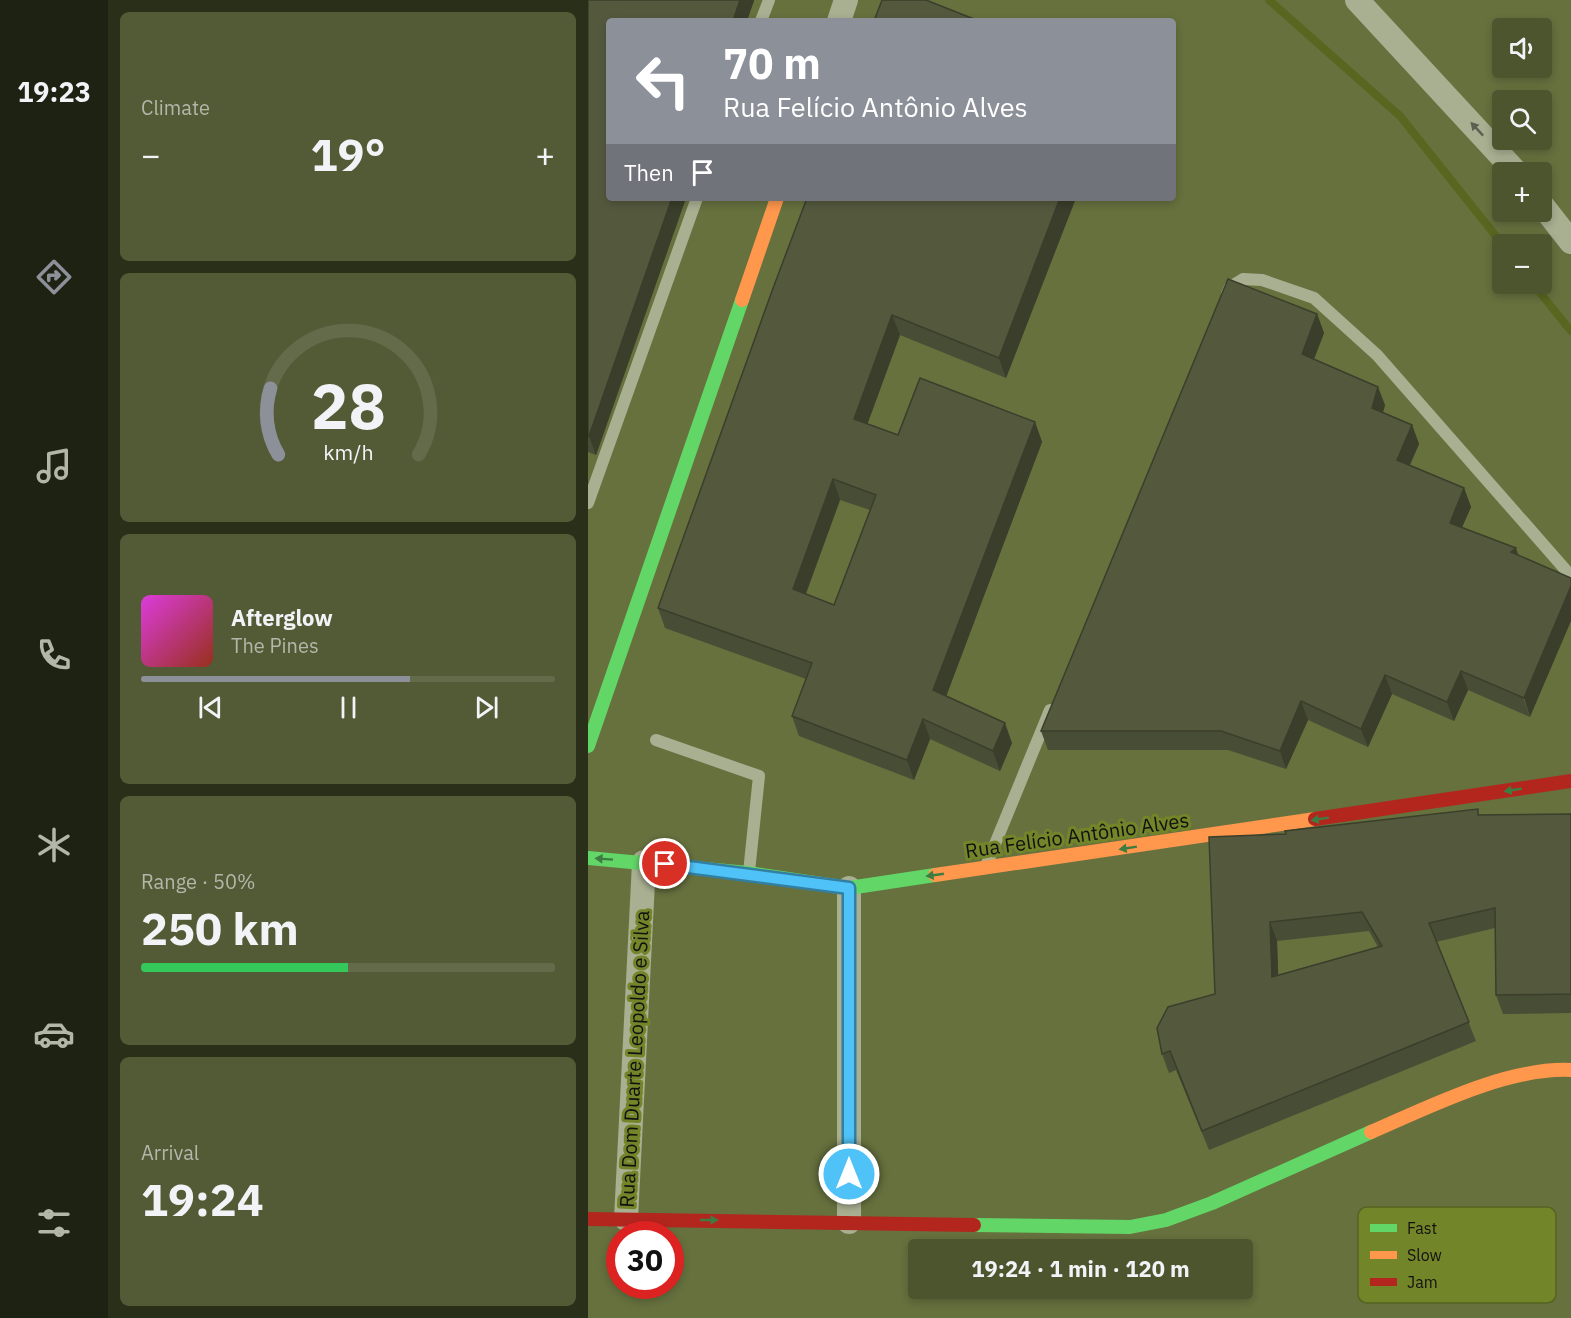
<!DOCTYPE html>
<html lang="en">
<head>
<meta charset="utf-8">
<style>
  body { margin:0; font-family:"IBM Plex Sans",sans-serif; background:#535b36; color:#f1f3f6; height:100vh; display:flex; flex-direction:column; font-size:22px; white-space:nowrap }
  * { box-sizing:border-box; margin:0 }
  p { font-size:20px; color:#b2b7aa }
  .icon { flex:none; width:33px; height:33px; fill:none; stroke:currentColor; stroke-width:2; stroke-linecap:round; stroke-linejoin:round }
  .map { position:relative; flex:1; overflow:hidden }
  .sheet { display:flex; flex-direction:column; gap:12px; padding:12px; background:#2a2f19; width:480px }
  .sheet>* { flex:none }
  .hud { position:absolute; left:18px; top:18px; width:570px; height:183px; border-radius:6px; box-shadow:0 3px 9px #0003; background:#8c9099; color:#fff; overflow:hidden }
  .fabs { position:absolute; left:904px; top:18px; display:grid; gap:12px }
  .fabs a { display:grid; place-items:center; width:60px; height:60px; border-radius:6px; background:#4c552e; box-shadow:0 3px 9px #0003; font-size:30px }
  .speed { position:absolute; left:18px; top:1221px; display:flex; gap:12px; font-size:30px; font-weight:700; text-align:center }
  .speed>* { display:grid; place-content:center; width:78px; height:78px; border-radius:50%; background:#4c552e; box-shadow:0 3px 9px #0003; line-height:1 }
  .speed .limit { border:9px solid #d22; background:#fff; color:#111 }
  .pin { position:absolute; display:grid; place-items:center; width:51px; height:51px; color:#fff; margin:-26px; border:3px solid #fff; border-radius:50%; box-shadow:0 2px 6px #0007 }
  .me { position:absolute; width:66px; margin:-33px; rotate:0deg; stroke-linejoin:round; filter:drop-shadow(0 0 4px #0008) }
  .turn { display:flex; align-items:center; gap:21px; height:126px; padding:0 18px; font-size:27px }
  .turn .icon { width:78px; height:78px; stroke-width:2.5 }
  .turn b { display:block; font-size:42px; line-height:51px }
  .then { display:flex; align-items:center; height:57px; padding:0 18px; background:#0003; gap:12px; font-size:22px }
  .big { font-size:45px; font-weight:800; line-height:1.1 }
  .sheet .widget { flex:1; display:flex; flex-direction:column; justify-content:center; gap:9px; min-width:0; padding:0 21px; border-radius:9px; background:#535b36 }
  .sheet .dial { align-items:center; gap:0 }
  .dial svg { height:156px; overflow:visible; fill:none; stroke:#636b4a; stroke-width:7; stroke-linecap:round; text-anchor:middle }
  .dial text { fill:#f1f3f6; stroke:none }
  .song { display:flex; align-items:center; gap:18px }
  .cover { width:72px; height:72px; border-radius:9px; background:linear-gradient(135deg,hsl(300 70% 55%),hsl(10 70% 35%)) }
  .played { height:6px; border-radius:3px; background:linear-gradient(90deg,#8c9099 65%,#636b4a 65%) }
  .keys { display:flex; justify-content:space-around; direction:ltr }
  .heat { display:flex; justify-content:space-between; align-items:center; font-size:33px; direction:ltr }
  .charge { height:9px; border-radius:4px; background:linear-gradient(90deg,#34c759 50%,#636b4a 0) }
  .trip { position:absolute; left:320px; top:1239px; width:345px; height:60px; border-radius:6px; background:#4c552e; box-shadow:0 3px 9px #0003; font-weight:800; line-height:60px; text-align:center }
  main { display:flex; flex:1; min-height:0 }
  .menu { display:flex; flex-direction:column; width:108px; justify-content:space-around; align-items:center; background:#1e2212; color:#b2b7aa }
  .menu .icon { width:42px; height:42px }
  .menu .current { color:#8c9099 }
  .menu b { font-size:27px; color:#f1f3f6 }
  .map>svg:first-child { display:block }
</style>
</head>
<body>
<main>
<nav class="menu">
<b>19:23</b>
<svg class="icon current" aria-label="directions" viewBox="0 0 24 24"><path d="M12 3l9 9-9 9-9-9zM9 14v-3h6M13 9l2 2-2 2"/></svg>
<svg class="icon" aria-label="music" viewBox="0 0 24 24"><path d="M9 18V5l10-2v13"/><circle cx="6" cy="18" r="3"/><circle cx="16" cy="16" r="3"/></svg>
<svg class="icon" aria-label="phone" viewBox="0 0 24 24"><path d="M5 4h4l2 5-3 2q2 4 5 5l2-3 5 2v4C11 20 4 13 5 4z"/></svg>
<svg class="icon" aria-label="climate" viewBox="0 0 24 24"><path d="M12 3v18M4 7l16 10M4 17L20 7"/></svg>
<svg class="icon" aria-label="car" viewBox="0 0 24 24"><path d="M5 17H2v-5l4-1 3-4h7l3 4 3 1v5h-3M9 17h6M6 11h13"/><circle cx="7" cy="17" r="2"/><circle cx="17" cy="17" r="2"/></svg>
<svg class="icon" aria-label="filters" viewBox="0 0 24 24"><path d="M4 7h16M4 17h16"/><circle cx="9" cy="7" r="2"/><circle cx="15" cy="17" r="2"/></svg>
</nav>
<section class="sheet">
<div class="widget"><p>Climate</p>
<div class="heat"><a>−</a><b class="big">19°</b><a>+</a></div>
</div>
<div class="widget dial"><svg viewBox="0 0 100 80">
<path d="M14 69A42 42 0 1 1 86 69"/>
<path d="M14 69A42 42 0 0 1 10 35" stroke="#8c9099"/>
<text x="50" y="56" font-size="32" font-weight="700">28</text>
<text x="50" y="72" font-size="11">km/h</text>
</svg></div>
<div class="widget">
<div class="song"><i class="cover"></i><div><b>Afterglow</b><p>The Pines</p></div></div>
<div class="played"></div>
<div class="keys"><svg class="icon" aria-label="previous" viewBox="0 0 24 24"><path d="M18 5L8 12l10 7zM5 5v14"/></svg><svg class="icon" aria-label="pause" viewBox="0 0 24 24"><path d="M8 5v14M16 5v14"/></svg><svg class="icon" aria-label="next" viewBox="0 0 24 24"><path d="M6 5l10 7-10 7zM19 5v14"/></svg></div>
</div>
<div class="widget"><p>Range · 50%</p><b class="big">250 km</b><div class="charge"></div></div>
<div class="widget"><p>Arrival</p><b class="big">19:24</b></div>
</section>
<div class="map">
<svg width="983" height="1318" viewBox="0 0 983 1318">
  <rect width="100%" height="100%" fill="#66713e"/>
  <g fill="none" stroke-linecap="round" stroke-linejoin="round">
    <g stroke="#576720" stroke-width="8">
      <path d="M 681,0 L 812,116 L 915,245"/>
      <path d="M 945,284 L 983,331"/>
    </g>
    <g stroke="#a9af91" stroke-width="12">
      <path d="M 173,21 L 181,0"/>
      <path d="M 639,294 L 642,287 L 655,279 L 674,280 L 726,298 L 789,355 L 983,576"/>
      <path d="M 0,503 L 109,198"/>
      <path d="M 68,740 L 171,776 L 161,872"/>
      <path d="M 398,866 L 462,710"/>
    </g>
    <g stroke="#a9af91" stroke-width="24">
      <path d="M 769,0 L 928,172"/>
      <path d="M 251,21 L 258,0"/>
      <path d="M 954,205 L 983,242"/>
      <path d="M 38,1219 L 56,862"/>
      <path d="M 261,1222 L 261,888"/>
    </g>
    <g stroke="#63d668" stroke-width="14">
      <path d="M 0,746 L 154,300"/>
      <path d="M 0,858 L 160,873 L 261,888 L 347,875"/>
      <path d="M 386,1225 L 542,1227 L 578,1220 L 624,1203 L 783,1132"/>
    </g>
    <g stroke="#ff974d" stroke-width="14">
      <path d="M 154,300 L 189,198"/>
      <path d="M 347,875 L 727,819"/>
      <path d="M 783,1132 C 841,1107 919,1067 983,1070"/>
    </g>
    <g stroke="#b3261e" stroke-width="14">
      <path d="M 727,819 L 983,781"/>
      <path d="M 0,1219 L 386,1225"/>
    </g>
  </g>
  <g fill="#484d35" fill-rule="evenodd">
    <path d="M 0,0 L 166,0 L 166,1 L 21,198 L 98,198 L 8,455 L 0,452 Z"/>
    <path d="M 488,198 L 418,378 L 312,335 L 279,424 L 310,435 L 447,422 L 454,442 L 358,696 L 424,743 L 412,771 L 342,739 L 326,780 L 211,736 L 204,716 L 218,679 L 77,628 L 70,608 L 184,291 ZM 252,500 L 282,510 L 246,605 L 218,594 Z"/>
    <path d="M 729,314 L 736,333 L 726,359 L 797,405 L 795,413 L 824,425 L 831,444 L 822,465 L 876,488 L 883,507 L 874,527 L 942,717 L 880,690 L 866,721 L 804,694 L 780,747 L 720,720 L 698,769 L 640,750 L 460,750 L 453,731 Z"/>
    <path d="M 983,814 L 983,1013 L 915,1014 L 908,995 L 907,928 L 848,942 L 888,1041 L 621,1150 L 588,1070 L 581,1073 L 574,1054 L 627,994 L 698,834 L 891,815 ZM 781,931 L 790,947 L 690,975 L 689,941 Z"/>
  </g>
  <g fill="#3b3e2b">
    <path d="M 152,0 L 166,0 L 166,1 L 159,21 L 145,21 Z"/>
    <path d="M 84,198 L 98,198 L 8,455 L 1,436 Z"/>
    <path d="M 472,198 L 488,198 L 418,378 L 411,358 Z"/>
    <path d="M 729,314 L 736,333 L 721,372 L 714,354 Z"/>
    <path d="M 304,315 L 312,335 L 274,439 L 266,419 Z"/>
    <path d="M 790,387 L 797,405 L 790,427 L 784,408 Z"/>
    <path d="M 447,422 L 454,442 L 353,710 L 345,690 Z"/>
    <path d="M 824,425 L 831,444 L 816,478 L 809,460 Z"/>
    <path d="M 245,479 L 252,500 L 212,609 L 205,589 Z"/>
    <path d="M 876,488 L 883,507 L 868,541 L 862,523 Z"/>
    <path d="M 928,548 L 934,567 L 923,552 Z"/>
    <path d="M 983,586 L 983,621 L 942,717 L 936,698 Z"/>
    <path d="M 873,671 L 880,690 L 866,721 L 859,702 Z"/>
    <path d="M 797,675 L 804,694 L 780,747 L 773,729 Z"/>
    <path d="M 713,701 L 720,720 L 698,769 L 692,751 Z"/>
    <path d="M 335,719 L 342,739 L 326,780 L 319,760 Z"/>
    <path d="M 417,723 L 424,743 L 412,771 L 405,751 Z"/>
    <path d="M 682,922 L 689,941 L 691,996 L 684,977 Z"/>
  </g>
  <g fill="#54593e" stroke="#3b3e2b" stroke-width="1.5" fill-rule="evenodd">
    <path d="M 0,0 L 152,0 L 145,21 L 21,21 L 21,198 L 84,198 L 1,436 L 0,435 Z"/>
    <path d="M 294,0 L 338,0 L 391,21 L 286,21 Z"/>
    <path d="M 219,198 L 472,198 L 411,358 L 304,315 L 266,419 L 310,435 L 332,378 L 447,422 L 345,690 L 417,723 L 405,751 L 335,719 L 319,760 L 204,716 L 224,663 L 70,608 L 184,291 ZM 245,479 L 288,495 L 246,605 L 205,589 Z"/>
    <path d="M 640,279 L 729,314 L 714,354 L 790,387 L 784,408 L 824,425 L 809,460 L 876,488 L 862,523 L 928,548 L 923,552 L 983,578 L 983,586 L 936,698 L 873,671 L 859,702 L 797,675 L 773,729 L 713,701 L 692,751 L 633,731 L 453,731 Z"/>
    <path d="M 890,809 L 890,815 L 983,814 L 983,994 L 908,995 L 907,908 L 841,923 L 881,1022 L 614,1131 L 582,1051 L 574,1054 L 569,1028 L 580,1007 L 627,994 L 621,837 L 698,834 L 697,831 ZM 774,912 L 794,946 L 684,977 L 682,922 Z"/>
  </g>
  <defs><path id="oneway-solid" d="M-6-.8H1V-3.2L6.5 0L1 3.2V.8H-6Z" transform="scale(1.5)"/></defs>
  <use fill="#5d6051" href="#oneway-solid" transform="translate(889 129) rotate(-133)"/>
  <g fill="#3e7d41">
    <use href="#oneway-solid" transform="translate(925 790) rotate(171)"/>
    <use href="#oneway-solid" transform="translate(732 819) rotate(171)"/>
    <use href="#oneway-solid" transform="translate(540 848) rotate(171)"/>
    <use href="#oneway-solid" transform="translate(16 859) rotate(-176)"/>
    <use href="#oneway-solid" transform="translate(347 875) rotate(172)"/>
    <use href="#oneway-solid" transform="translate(121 1220)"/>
  </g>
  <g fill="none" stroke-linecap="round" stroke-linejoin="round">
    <g stroke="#337fa1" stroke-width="15">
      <path id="route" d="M 77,864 L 261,888 L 261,1174"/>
    </g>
    <use href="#route" stroke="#4fc3f7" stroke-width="10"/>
  </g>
  <g text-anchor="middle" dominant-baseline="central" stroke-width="6" stroke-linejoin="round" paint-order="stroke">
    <g font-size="20" fill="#111" stroke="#728629">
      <text transform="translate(489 835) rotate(-8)">Rua Felício Antônio Alves</text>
      <text transform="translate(46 1059) rotate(-87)">Rua Dom Duarte Leopoldo e Silva</text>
    </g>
  </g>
  <rect x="770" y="1207" width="198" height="96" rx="9" fill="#728629" stroke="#556322" stroke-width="1.5"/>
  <rect x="782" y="1224" width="27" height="8" fill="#63d668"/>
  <rect x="782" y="1251" width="27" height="8" fill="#ff974d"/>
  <rect x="782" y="1278" width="27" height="8" fill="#b3261e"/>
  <g font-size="16" fill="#111">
    <text x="819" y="1234">Fast</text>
    <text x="819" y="1261">Slow</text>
    <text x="819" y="1288">Jam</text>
  </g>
</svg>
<div class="fabs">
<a><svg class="icon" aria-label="sound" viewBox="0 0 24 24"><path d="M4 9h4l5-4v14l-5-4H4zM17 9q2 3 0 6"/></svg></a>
<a><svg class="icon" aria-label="search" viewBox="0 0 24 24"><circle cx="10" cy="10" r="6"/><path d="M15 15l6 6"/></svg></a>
<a>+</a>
<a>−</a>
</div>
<div class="speed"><div class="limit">30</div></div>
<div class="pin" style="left:77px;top:864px;background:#d93025"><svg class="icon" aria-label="arrive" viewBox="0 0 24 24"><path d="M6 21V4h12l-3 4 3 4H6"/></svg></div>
<svg class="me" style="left:261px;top:1174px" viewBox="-20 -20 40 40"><circle r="17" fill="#4fc3f7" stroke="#fff" stroke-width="3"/><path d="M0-11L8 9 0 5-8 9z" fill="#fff"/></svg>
<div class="trip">19:24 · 1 min · 120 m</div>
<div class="hud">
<div class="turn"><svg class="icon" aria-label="left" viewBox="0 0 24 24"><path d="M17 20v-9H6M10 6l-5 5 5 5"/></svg><div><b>70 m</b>Rua Felício Antônio Alves</div></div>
<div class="then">Then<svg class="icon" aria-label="arrive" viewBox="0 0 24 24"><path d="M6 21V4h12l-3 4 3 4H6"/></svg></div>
</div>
</div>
</main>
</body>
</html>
